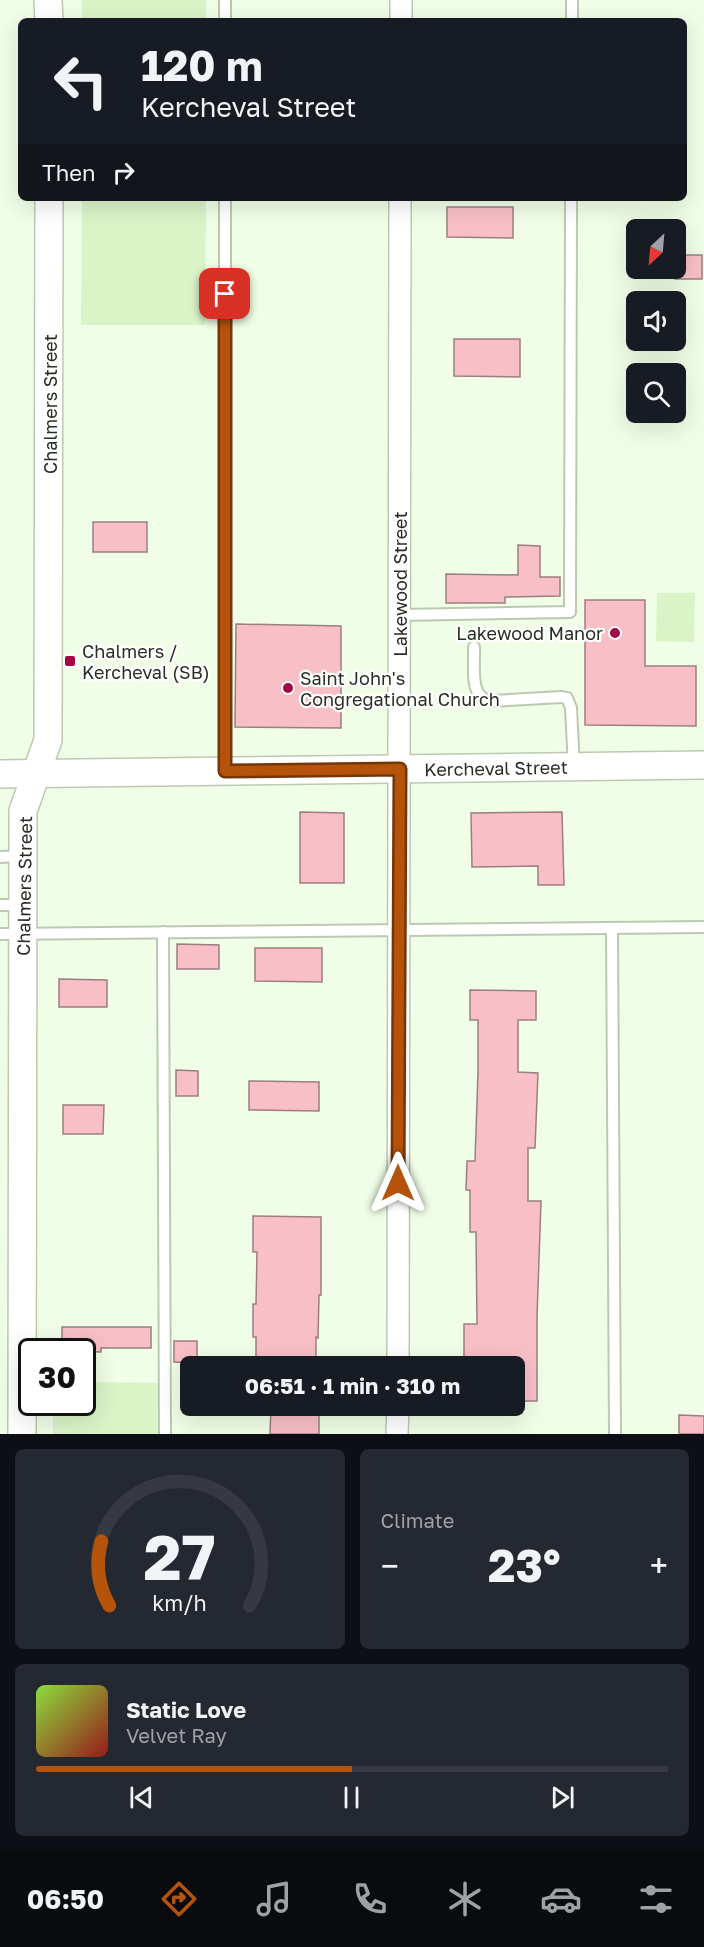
<!DOCTYPE html>
<html lang="en">
<head>
<meta charset="utf-8">
<style>
  body { margin:0; font-family:"Golos Text",sans-serif; background:#242831; color:#f1f3f6; height:100vh; display:flex; flex-direction:column; font-size:22px; white-space:nowrap }
  * { box-sizing:border-box; margin:0 }
  p { font-size:20px; color:#9ea1a6 }
  .icon { flex:none; width:33px; height:33px; fill:none; stroke:currentColor; stroke-width:2; stroke-linecap:round; stroke-linejoin:round }
  .map { position:relative; height:1434px; overflow:hidden }
  .side { display:flex; flex-direction:column; gap:15px; padding:15px; background:#0d0f14; flex:1 }
  .side>* { flex:none }
  .top-card { position:absolute; left:18px; top:18px; width:669px; height:183px; border-radius:9px; box-shadow:0 6px 24px #0002; background:#171b24; color:#f1f3f6; overflow:hidden }
  .needle { width:39px; rotate:206deg }
  .controls { position:absolute; left:626px; top:219px; display:grid; gap:12px }
  .controls a { display:grid; place-items:center; width:60px; height:60px; border-radius:9px; background:#171b24; box-shadow:0 6px 24px #0002; font-size:30px }
  .speed { position:absolute; left:18px; top:1338px; display:flex; gap:12px; font-size:30px; font-weight:700; text-align:center }
  .speed>* { display:grid; place-content:center; width:78px; height:78px; border-radius:50%; background:#171b24; box-shadow:0 6px 24px #0002; line-height:1 }
  .speed .limit { border:3px solid #111; border-radius:9px; background:#fff; color:#111 }
  .pin { position:absolute; display:grid; place-items:center; width:51px; height:51px; color:#fff; margin:-26px; border-radius:12px; box-shadow:0 3px 9px #0006 }
  .me { position:absolute; width:66px; margin:-33px; rotate:0deg; stroke-linejoin:round; filter:drop-shadow(0 0 4px #0008) }
  .turn { display:flex; align-items:center; gap:21px; height:126px; padding:0 24px; font-size:27px }
  .turn .icon { width:78px; height:78px; stroke-width:2.5 }
  .turn b { display:block; font-size:42px; line-height:51px }
  .then { display:flex; align-items:center; height:57px; padding:0 24px; background:#0003; gap:12px; font-size:22px }
  .big { font-size:45px; font-weight:700; line-height:1.1 }
  .side .tile { flex:1; display:flex; flex-direction:column; justify-content:center; gap:9px; min-width:0; padding:0 21px; border-radius:9px; background:#242831 }
  .side .dial { align-items:center; gap:0 }
  .dial svg { height:156px; overflow:visible; fill:none; stroke:#363941; stroke-width:7; stroke-linecap:round; text-anchor:middle }
  .dial text { fill:#f1f3f6; stroke:none }
  .song { display:flex; align-items:center; gap:18px }
  .cover { width:72px; height:72px; border-radius:9px; background:linear-gradient(135deg,hsl(90 70% 55%),hsl(0 70% 35%)) }
  .played { height:6px; border-radius:3px; background:linear-gradient(90deg,#b45309 50%,#363941 50%) }
  .keys { display:flex; justify-content:space-around; direction:ltr }
  .heat { display:flex; justify-content:space-between; align-items:center; font-size:33px; direction:ltr }
  .side .tiles { flex:1; display:grid; gap:15px; grid-template-columns:1fr 1fr }
  .tile:last-child { grid-column:span 2 }
  .trip { position:absolute; left:180px; top:1356px; width:345px; height:60px; border-radius:9px; background:#171b24; box-shadow:0 6px 24px #0002; font-weight:700; line-height:60px; text-align:center }
  .tabs { display:flex; height:96px; justify-content:space-around; align-items:center; background:#090b0e; color:#9ea1a6 }
  .tabs .icon { width:42px; height:42px }
  .tabs .active { color:#b45309 }
  .tabs b { font-size:27px; color:#f1f3f6 }
  .map>svg:first-child { display:block }
</style>
</head>
<body>
<div class="map">
<svg width="704" height="1434" viewBox="0 0 704 1434">
  <rect width="100%" height="100%" fill="#f0fee7"/>
  <g fill="#daf4c8">
    <rect x="82" y="0" width="124" height="21"/>
    <path d="M 82,198 L 206,198 L 205,325 L 81,325 Z"/>
    <path d="M 657,593 L 695,593 L 694,642 L 656,641 Z"/>
    <path d="M 83,1382 L 167,1383 L 166,1434 L 53,1434 L 53,1403 L 82,1402 Z"/>
  </g>
  <g fill="#f8bfc7" stroke="#9a7f82" stroke-width="1.5">
    <path d="M 447,207 L 513,207 L 513,238 L 447,237 Z"/>
    <rect x="675" y="255" width="27" height="24"/>
    <path d="M 454,339 L 520,339 L 520,377 L 454,376 Z"/>
    <rect x="93" y="522" width="54" height="30"/>
    <path d="M 518,545 L 540,546 L 540,577 L 560,577 L 560,596 L 505,597 L 505,603 L 446,603 L 446,574 L 518,575 Z"/>
    <path d="M 585,600 L 645,600 L 645,666 L 696,666 L 696,726 L 585,725 Z"/>
    <path d="M 236,624 L 341,626 L 341,728 L 235,727 Z"/>
    <path d="M 300,812 L 344,813 L 344,883 L 300,883 Z"/>
    <path d="M 562,812 L 564,885 L 538,885 L 538,866 L 472,867 L 471,813 Z"/>
    <path d="M 177,944 L 219,945 L 219,969 L 177,969 Z"/>
    <path d="M 255,948 L 322,948 L 322,982 L 255,981 Z"/>
    <path d="M 59,979 L 107,980 L 107,1007 L 59,1007 Z"/>
    <path d="M 470,990 L 536,991 L 536,1020 L 518,1020 L 518,1072 L 538,1073 L 535,1148 L 528,1148 L 528,1201 L 541,1201 L 537,1317 L 537,1401 L 514,1401 L 514,1360 L 464,1359 L 464,1324 L 477,1324 L 476,1232 L 470,1232 L 470,1190 L 466,1190 L 467,1161 L 475,1161 L 478,1072 L 478,1020 L 470,1020 Z"/>
    <path d="M 176,1070 L 198,1071 L 198,1096 L 176,1096 Z"/>
    <path d="M 249,1081 L 319,1082 L 319,1111 L 249,1110 Z"/>
    <path d="M 63,1105 L 104,1105 L 103,1134 L 63,1134 Z"/>
    <path d="M 253,1216 L 321,1217 L 321,1295 L 319,1295 L 318,1338 L 316,1337 L 316,1366 L 256,1366 L 256,1337 L 253,1337 L 253,1304 L 256,1304 L 257,1252 L 253,1252 Z"/>
    <path d="M 62,1327 L 151,1327 L 151,1348 L 101,1348 L 101,1352 L 62,1351 Z"/>
    <path d="M 174,1341 L 197,1341 L 197,1363 L 174,1362 Z"/>
    <path d="M 271,1406 L 319,1406 L 319,1434 L 270,1434 Z"/>
    <path d="M 679,1415 L 704,1416 L 704,1434 L 679,1434 Z"/>
  </g>
  <g fill="none" stroke-linecap="round" stroke-linejoin="round">
    <g stroke="#bbc9b2" stroke-width="14">
      <g id="service">
        <path d="M 225,21 L 225,0"/>
        <path d="M 572,21 L 572,0"/>
        <path d="M 400,615 L 570,612 L 571,198"/>
        <path d="M 474,647 C 475,664 468,700 492,701 L 562,697 L 567,698 L 571,708 L 574,767"/>
        <path d="M 225,771 L 225,198"/>
        <path d="M 0,857 L 23,856"/>
        <path d="M 0,905 L 23,905"/>
        <path d="M 612,928 L 615,1434"/>
        <path d="M 163,932 L 165,1434"/>
        <path d="M 0,934 L 704,927"/>
      </g>
    </g>
    <g stroke="#bbc9b2" stroke-width="24">
      <g id="minor">
        <path d="M 401,21 L 401,0"/>
        <path d="M 398,1366 L 400,198"/>
        <path d="M 397,1434 L 398,1406"/>
      </g>
    </g>
    <g stroke="#bbc9b2" stroke-width="30">
      <g id="tertiary">
        <path d="M 48,0 L 49,21"/>
        <path d="M 0,774 L 704,765"/>
        <path d="M 22,1434 L 23,811 L 48,740 L 49,198"/>
      </g>
    </g>
    <use href="#service" stroke="#fff" stroke-width="10"/>
    <use href="#minor" stroke="#fff" stroke-width="21"/>
    <use href="#tertiary" stroke="#fff" stroke-width="27"/>
  </g>
  <g fill="none" stroke-linecap="round" stroke-linejoin="round">
    <g stroke="#753606" stroke-width="15">
      <path id="route" d="M 225,294 L 225,771 L 400,769 L 398,1183"/>
    </g>
    <use href="#route" stroke="#b45309" stroke-width="10"/>
  </g>
  <g fill="#a30842" stroke="#fff" stroke-width="2">
    <circle cx="615" cy="633" r="6"/>
    <rect x="64" y="655" width="12" height="12" rx="3"/>
    <circle cx="288" cy="688" r="6"/>
  </g>
  <g text-anchor="middle" dominant-baseline="central" stroke-width="4.5" stroke-linejoin="round" paint-order="stroke">
    <g font-size="18" fill="#292e25" stroke="#fff">
      <text transform="translate(50 404) rotate(-90)">Chalmers Street</text>
      <text transform="translate(400 584) rotate(-90)">Lakewood Street</text>
      <text transform="translate(496 768) rotate(-1)">Kercheval Street</text>
      <text transform="translate(24 886) rotate(-89)">Chalmers Street</text>
    </g>
    <g font-size="18" fill="#292e25" stroke="#fff" text-anchor="start">
      <text x="603" y="633" text-anchor="end">Lakewood Manor</text>
      <text x="82" y="651">Chalmers /<tspan x="82" dy="21">Kercheval (SB)</tspan></text>
      <text x="300" y="678">Saint John's<tspan x="300" dy="21">Congregational Church</tspan></text>
    </g>
  </g>
</svg>
<div class="controls">
<a><svg class="needle" viewBox="-14 -14 28 28"><path d="M0-13l5 13h-10z" fill="#e53935"/><path d="M0 13l5-13h-10z" fill="#9ea1a6"/></svg></a>
<a><svg class="icon" aria-label="sound" viewBox="0 0 24 24"><path d="M4 9h4l5-4v14l-5-4H4zM17 9q2 3 0 6"/></svg></a>
<a><svg class="icon" aria-label="search" viewBox="0 0 24 24"><circle cx="10" cy="10" r="6"/><path d="M15 15l6 6"/></svg></a>
</div>
<div class="speed"><div class="limit">30</div></div>
<div class="pin" style="left:225px;top:294px;background:#d93025"><svg class="icon" aria-label="arrive" viewBox="0 0 24 24"><path d="M6 21V4h12l-3 4 3 4H6"/></svg></div>
<svg class="me" style="left:398px;top:1183px" viewBox="-20 -20 40 40"><path d="M0-17L14 15 0 8-14 15z" fill="#b45309" stroke="#fff" stroke-width="4"/></svg>
<div class="trip">06:51 · 1 min · 310 m</div>
<div class="top-card">
<div class="turn"><svg class="icon" aria-label="left" viewBox="0 0 24 24"><path d="M17 20v-9H6M10 6l-5 5 5 5"/></svg><div><b>120 m</b>Kercheval Street</div></div>
<div class="then">Then<svg class="icon" aria-label="right" viewBox="0 0 24 24"><path d="M7 20v-9h11M14 6l5 5-5 5"/></svg></div>
</div>
</div>
<section class="side">
<div class="tiles">
<div class="tile dial"><svg viewBox="0 0 100 80">
<path d="M14 69A42 42 0 1 1 86 69"/>
<path d="M14 69A42 42 0 0 1 10 36" stroke="#b45309"/>
<text x="50" y="56" font-size="32" font-weight="700">27</text>
<text x="50" y="72" font-size="11">km/h</text>
</svg></div>
<div class="tile"><p>Climate</p>
<div class="heat"><a>−</a><b class="big">23°</b><a>+</a></div>
</div>
<div class="tile">
<div class="song"><i class="cover"></i><div><b>Static Love</b><p>Velvet Ray</p></div></div>
<div class="played"></div>
<div class="keys"><svg class="icon" aria-label="previous" viewBox="0 0 24 24"><path d="M18 5L8 12l10 7zM5 5v14"/></svg><svg class="icon" aria-label="pause" viewBox="0 0 24 24"><path d="M8 5v14M16 5v14"/></svg><svg class="icon" aria-label="next" viewBox="0 0 24 24"><path d="M6 5l10 7-10 7zM19 5v14"/></svg></div>
</div>
</div>
</section>
<nav class="tabs">
<b>06:50</b>
<svg class="icon active" aria-label="directions" viewBox="0 0 24 24"><path d="M12 3l9 9-9 9-9-9zM9 14v-3h6M13 9l2 2-2 2"/></svg>
<svg class="icon" aria-label="music" viewBox="0 0 24 24"><path d="M9 18V5l10-2v13"/><circle cx="6" cy="18" r="3"/><circle cx="16" cy="16" r="3"/></svg>
<svg class="icon" aria-label="phone" viewBox="0 0 24 24"><path d="M5 4h4l2 5-3 2q2 4 5 5l2-3 5 2v4C11 20 4 13 5 4z"/></svg>
<svg class="icon" aria-label="climate" viewBox="0 0 24 24"><path d="M12 3v18M4 7l16 10M4 17L20 7"/></svg>
<svg class="icon" aria-label="car" viewBox="0 0 24 24"><path d="M5 17H2v-5l4-1 3-4h7l3 4 3 1v5h-3M9 17h6M6 11h13"/><circle cx="7" cy="17" r="2"/><circle cx="17" cy="17" r="2"/></svg>
<svg class="icon" aria-label="filters" viewBox="0 0 24 24"><path d="M4 7h16M4 17h16"/><circle cx="9" cy="7" r="2"/><circle cx="15" cy="17" r="2"/></svg>
</nav>
</body>
</html>
